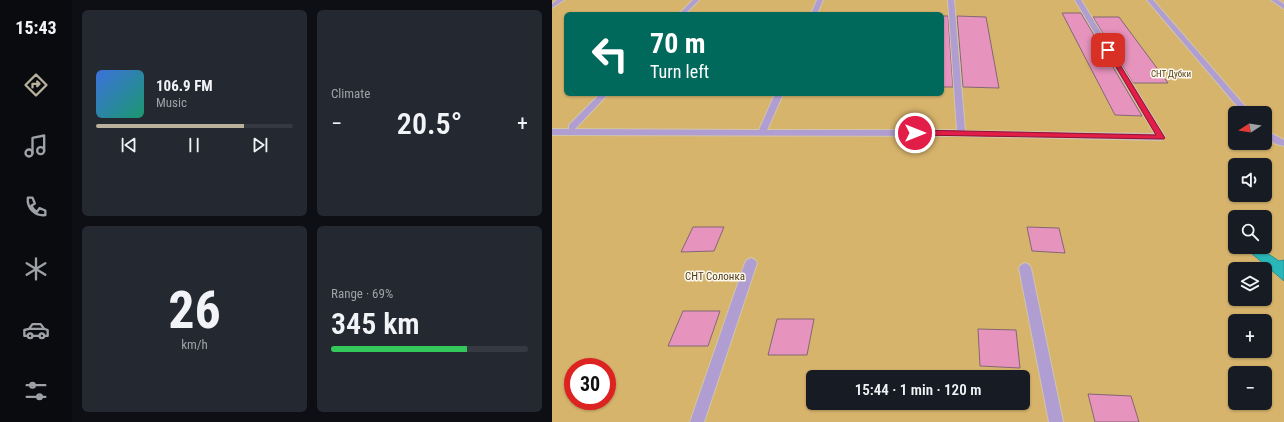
<!DOCTYPE html>
<html lang="en">
<head>
<meta charset="utf-8">
<style>
  body { margin:0; font-family:"Roboto Condensed",sans-serif; background:#242831; color:#f1f3f6; height:100vh; display:flex; flex-direction:column; font-size:15px; white-space:nowrap }
  * { box-sizing:border-box; margin:0 }
  p { font-size:13px; color:#9ea1a6 }
  .icon { flex:none; width:22px; height:22px; fill:none; stroke:currentColor; stroke-width:2; stroke-linecap:round; stroke-linejoin:round }
  .map { position:relative; flex:1; overflow:hidden }
  .details { display:flex; flex-direction:column; gap:10px; padding:10px; background:#0d0f14; width:480px }
  .details>* { flex:none }
  .top-card { position:absolute; left:12px; top:12px; width:380px; height:84px; border-radius:6px; box-shadow:0 1px 3px #0004; background:#00695c; color:#fff; overflow:hidden }
  .needle { width:26px; rotate:258deg }
  .fabs { position:absolute; left:676px; top:106px; display:grid; gap:8px }
  .fabs a { display:grid; place-items:center; width:44px; height:44px; border-radius:6px; background:#171b24; box-shadow:0 1px 3px #0004; font-size:20px }
  .speed { position:absolute; left:12px; top:358px; display:flex; gap:8px; font-size:20px; font-weight:700; text-align:center }
  .speed>* { display:grid; place-content:center; width:52px; height:52px; border-radius:50%; background:#171b24; box-shadow:0 1px 3px #0004; line-height:1 }
  .speed .limit { border:6px solid #d22; background:#fff; color:#111 }
  .pin { position:absolute; display:grid; place-items:center; width:34px; height:34px; color:#fff; margin:-17px; border-radius:8px; box-shadow:0 2px 6px #0006 }
  .me { position:absolute; width:44px; margin:-22px; rotate:90deg; stroke-linejoin:round; filter:drop-shadow(0 0 3px #0008) }
  .turn { display:flex; align-items:center; gap:14px; height:84px; padding:0 20px; font-size:18px }
  .turn .icon { width:52px; height:52px; stroke-width:2.5 }
  .turn b { display:block; font-size:28px; line-height:34px }
  .big { font-size:30px; font-weight:600; line-height:1.1 }
  .details .widget { flex:1; display:flex; flex-direction:column; justify-content:center; gap:6px; min-width:0; padding:0 14px; border-radius:6px; background:#242831 }
  .details .dial { align-items:center; gap:0 }
  .dial b { font-size:52px; line-height:1 }
  .song { display:flex; align-items:center; gap:12px }
  .cover { width:48px; height:48px; border-radius:6px; background:linear-gradient(135deg,hsl(220 70% 55%),hsl(160 70% 35%)) }
  .played { height:4px; border-radius:2px; background:linear-gradient(90deg,#b8b19c 75%,#363941 75%) }
  .keys { display:flex; justify-content:space-around; direction:ltr }
  .heat { display:flex; justify-content:space-between; align-items:center; font-size:22px; direction:ltr }
  .charge { height:6px; border-radius:3px; background:linear-gradient(90deg,#34c759 69%,#363941 0) }
  .details .tiles { flex:1; display:grid; gap:10px; grid-template-columns:repeat(2,1fr) }
  .trip { position:absolute; left:254px; top:370px; width:224px; height:40px; border-radius:6px; background:#171b24; box-shadow:0 1px 3px #0004; font-weight:600; line-height:40px; text-align:center }
  main { display:flex; flex:1; min-height:0 }
  .menu { display:flex; flex-direction:column; width:72px; justify-content:space-around; align-items:center; background:#090b0e; color:#9ea1a6 }
  .menu .icon { width:28px; height:28px }
  .menu .current { color:#b8b19c }
  .menu b { font-size:18px; color:#f1f3f6 }
  .map>svg:first-child { display:block }
</style>
</head>
<body>
<main>
<nav class="menu">
<b>15:43</b>
<svg class="icon current" aria-label="directions" viewBox="0 0 24 24"><path d="M12 3l9 9-9 9-9-9zM9 14v-3h6M13 9l2 2-2 2"/></svg>
<svg class="icon" aria-label="music" viewBox="0 0 24 24"><path d="M9 18V5l10-2v13"/><circle cx="6" cy="18" r="3"/><circle cx="16" cy="16" r="3"/></svg>
<svg class="icon" aria-label="phone" viewBox="0 0 24 24"><path d="M5 4h4l2 5-3 2q2 4 5 5l2-3 5 2v4C11 20 4 13 5 4z"/></svg>
<svg class="icon" aria-label="climate" viewBox="0 0 24 24"><path d="M12 3v18M4 7l16 10M4 17L20 7"/></svg>
<svg class="icon" aria-label="car" viewBox="0 0 24 24"><path d="M5 17H2v-5l4-1 3-4h7l3 4 3 1v5h-3M9 17h6M6 11h13"/><circle cx="7" cy="17" r="2"/><circle cx="17" cy="17" r="2"/></svg>
<svg class="icon" aria-label="filters" viewBox="0 0 24 24"><path d="M4 7h16M4 17h16"/><circle cx="9" cy="7" r="2"/><circle cx="15" cy="17" r="2"/></svg>
</nav>
<section class="details">
<div class="tiles">
<div class="widget">
<div class="song"><i class="cover"></i><div><b>106.9 FM</b><p>Music</p></div></div>
<div class="played"></div>
<div class="keys"><svg class="icon" aria-label="previous" viewBox="0 0 24 24"><path d="M18 5L8 12l10 7zM5 5v14"/></svg><svg class="icon" aria-label="pause" viewBox="0 0 24 24"><path d="M8 5v14M16 5v14"/></svg><svg class="icon" aria-label="next" viewBox="0 0 24 24"><path d="M6 5l10 7-10 7zM19 5v14"/></svg></div>
</div>
<div class="widget"><p>Climate</p>
<div class="heat"><a>−</a><b class="big">20.5°</b><a>+</a></div>
</div>
<div class="widget dial"><b>26</b><p>km/h</p></div>
<div class="widget"><p>Range · 69%</p><b class="big">345 km</b><div class="charge"></div></div>
</div>
</section>
<div class="map">
<svg width="732" height="422" viewBox="0 0 732 422">
  <rect width="100%" height="100%" fill="#f8eace"/>
  <path fill="#d7b46c" fill-rule="evenodd" d="M 0,0 L 732,0 L 732,422 L 0,422 ZM 14,14 L 390,14 L 390,94 L 14,94 ZM 683,113 L 713,113 L 713,143 L 683,143 ZM 683,165 L 713,165 L 713,195 L 683,195 ZM 683,217 L 713,217 L 713,247 L 683,247 ZM 683,269 L 713,269 L 713,299 L 683,299 ZM 683,321 L 713,321 L 713,351 L 683,351 ZM 21,367 L 55,367 L 55,401 L 21,401 ZM 683,373 L 713,373 L 713,403 L 683,403 ZM 261,377 L 471,377 L 471,403 L 261,403 Z"/>
  <path fill="#29b7b9" stroke="#2d8f8d" d="M 692,247 L 706,247 L 727,261 L 732,260 L 732,281 Z"/>
  <g fill="#e693bd" stroke="#836775">
    <path d="M 510,13 L 529,13 L 590,116 L 563,115 Z"/>
    <path d="M 390,16 L 396,16 L 401,87 L 390,87 Z"/>
    <path d="M 405,16 L 434,17 L 447,88 L 411,87 Z"/>
    <path d="M 541,17 L 567,17 L 616,83 L 581,83 Z"/>
    <path d="M 141,227 L 172,227 L 162,251 L 129,252 Z"/>
    <path d="M 475,227 L 507,228 L 513,253 L 480,251 Z"/>
    <path d="M 131,311 L 168,311 L 156,346 L 116,346 Z"/>
    <path d="M 225,319 L 262,319 L 255,355 L 216,355 Z"/>
    <path d="M 426,329 L 464,330 L 468,368 L 428,366 Z"/>
    <path d="M 536,394 L 579,396 L 587,422 L 543,422 Z"/>
  </g>
  <g fill="none" stroke-linecap="round" stroke-linejoin="round">
    <g stroke="#d1c5ac" stroke-width="2">
      <g id="street">
        <path d="M 5,0 L 12,0 L 0,8 L 0,4 Z"/>
        <path d="M 141,0 L 147,0 L 133,14 L 127,14 Z"/>
        <path d="M 265,0 L 271,0 L 265,14 L 259,14 Z"/>
        <path d="M 396,0 L 402,0 L 413,131 L 603,134 L 523,0 L 529,0 L 613,137 L 609,140 L 409,136 L 0,135 L 0,129 L 207,130 L 223,94 L 231,94 L 215,130 L 405,130 Z"/>
        <path d="M 595,0 L 601,0 L 699,113 L 691,113 Z"/>
        <path d="M 719,0 L 726,0 L 732,4 L 732,9 Z"/>
        <path d="M 48,94 L 56,94 L 23,129 L 17,129 L 17,125 Z"/>
        <path d="M 713,130 L 732,140 L 732,146 L 724,144 L 713,137 Z"/>
        <path d="M 199,258 L 203,260 L 205,263 L 152,422 L 138,422 L 193,263 L 195,260 Z"/>
        <path d="M 473,263 L 477,265 L 479,268 L 511,422 L 497,422 L 467,268 L 469,265 Z"/>
      </g>
    </g>
    <use href="#street" fill="#b09dd1" fill-rule="evenodd"/>
  </g>
  <path fill="#e11d48" stroke="#92132f" d="M 556,48 L 559,50 L 613,138 L 612,139 L 363,135 L 359,133 L 363,130 L 604,135 L 554,50 Z"/>
  <g text-anchor="middle" dominant-baseline="central" stroke-width="3" stroke-linejoin="round" paint-order="stroke">
    <g font-size="9" fill="#51401c" stroke="#fef8ed">
      <text x="619" y="74">СНТ Дубки</text>
    </g>
    <g font-size="11" fill="#51401c" stroke="#fef8ed">
      <text x="163" y="276">СНТ Солонка</text>
    </g>
  </g>
</svg>
<div class="fabs">
<a><svg class="needle" viewBox="-14 -14 28 28"><path d="M0-13l5 13h-10z" fill="#e53935"/><path d="M0 13l5-13h-10z" fill="#9ea1a6"/></svg></a>
<a><svg class="icon" aria-label="sound" viewBox="0 0 24 24"><path d="M4 9h4l5-4v14l-5-4H4zM17 9q2 3 0 6"/></svg></a>
<a><svg class="icon" aria-label="search" viewBox="0 0 24 24"><circle cx="10" cy="10" r="6"/><path d="M15 15l6 6"/></svg></a>
<a><svg class="icon" aria-label="layers" viewBox="0 0 24 24"><path d="M12 4l9 5-9 5-9-5zM3 14l9 5 9-5"/></svg></a>
<a>+</a>
<a>−</a>
</div>
<div class="speed"><div class="limit">30</div></div>
<div class="pin" style="left:556px;top:50px;background:#d93025"><svg class="icon" aria-label="arrive" viewBox="0 0 24 24"><path d="M6 21V4h12l-3 4 3 4H6"/></svg></div>
<svg class="me" style="left:363px;top:133px" viewBox="-20 -20 40 40"><circle r="17" fill="#e11d48" stroke="#fff" stroke-width="3"/><path d="M0-11L8 9 0 5-8 9z" fill="#fff"/></svg>
<div class="trip">15:44 · 1 min · 120 m</div>
<div class="top-card">
<div class="turn"><svg class="icon" aria-label="left" viewBox="0 0 24 24"><path d="M17 20v-9H6M10 6l-5 5 5 5"/></svg><div><b>70 m</b>Turn left</div></div>
</div>
</div>
</main>
</body>
</html>
